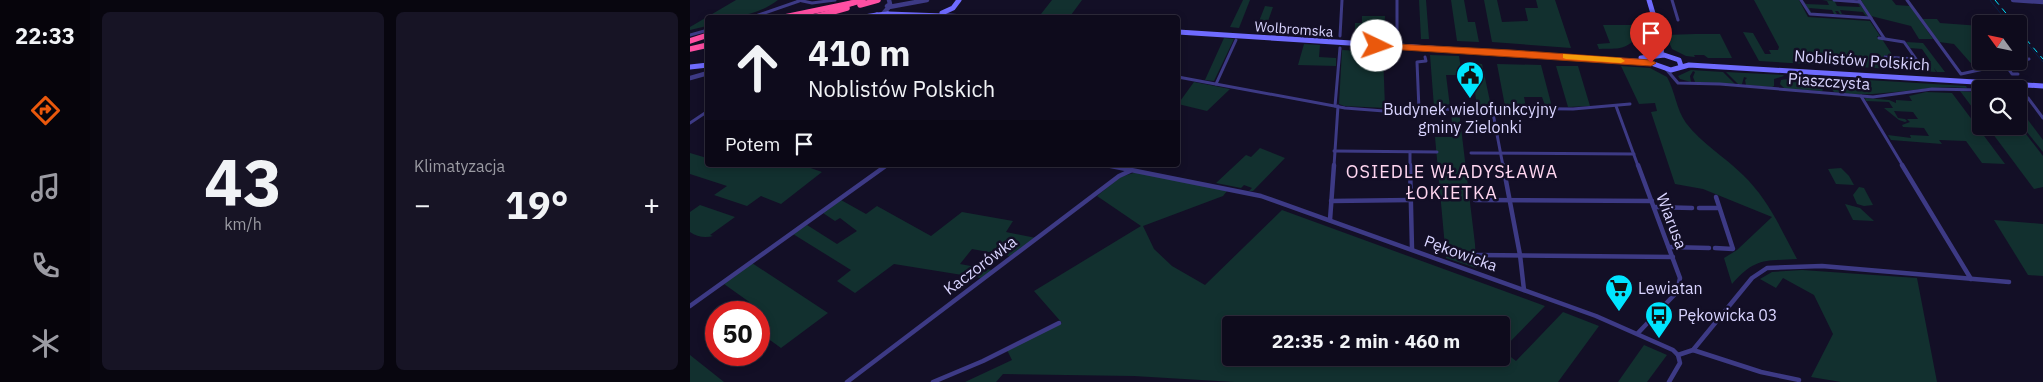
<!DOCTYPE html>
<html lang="pl">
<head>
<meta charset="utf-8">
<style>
  body { margin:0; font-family:"IBM Plex Sans",sans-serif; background:#171425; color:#f1f3f6; height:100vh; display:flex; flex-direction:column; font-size:19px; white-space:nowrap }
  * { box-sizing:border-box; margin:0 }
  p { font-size:16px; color:#9b9ba3 }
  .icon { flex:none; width:28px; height:28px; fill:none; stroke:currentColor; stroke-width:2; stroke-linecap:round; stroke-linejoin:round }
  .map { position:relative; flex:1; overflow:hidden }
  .details { display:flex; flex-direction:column; gap:12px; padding:12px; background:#08060f; width:600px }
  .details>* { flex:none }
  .guide { position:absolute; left:15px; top:15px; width:475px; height:152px; border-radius:5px; box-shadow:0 2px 8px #0003,0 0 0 1px #2e2b3b; background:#0e0b1c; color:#f1f3f6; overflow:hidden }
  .needle { width:32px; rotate:303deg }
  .controls { position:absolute; left:1282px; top:15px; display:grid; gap:10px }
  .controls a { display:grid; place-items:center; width:55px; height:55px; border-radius:5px; background:#0e0b1c; box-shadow:0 2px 8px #0003,0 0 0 1px #2e2b3b; font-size:25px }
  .speed { position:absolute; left:15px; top:301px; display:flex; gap:10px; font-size:25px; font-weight:700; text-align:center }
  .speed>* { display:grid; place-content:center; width:65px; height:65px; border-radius:50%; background:#0e0b1c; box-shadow:0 2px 8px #0003,0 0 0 1px #2e2b3b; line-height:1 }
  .speed .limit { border:8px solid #d22; background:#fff; color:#111 }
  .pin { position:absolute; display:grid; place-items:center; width:42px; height:42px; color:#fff; margin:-51px -21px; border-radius:50% 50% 50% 0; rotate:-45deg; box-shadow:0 0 5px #0007 }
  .pin .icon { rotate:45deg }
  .me { position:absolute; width:55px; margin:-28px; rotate:93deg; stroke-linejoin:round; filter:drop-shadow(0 0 4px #0008) }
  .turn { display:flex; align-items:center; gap:18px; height:105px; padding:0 20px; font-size:22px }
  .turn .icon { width:65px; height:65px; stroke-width:2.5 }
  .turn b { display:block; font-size:35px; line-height:42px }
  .then { display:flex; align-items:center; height:48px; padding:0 20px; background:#0003; gap:10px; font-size:19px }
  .big { font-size:38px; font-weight:800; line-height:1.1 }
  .details .widget { flex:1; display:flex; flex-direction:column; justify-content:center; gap:8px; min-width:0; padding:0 18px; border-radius:8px; background:#171425 }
  .details .dial { align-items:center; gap:0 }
  .dial b { font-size:65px; line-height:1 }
  .heat { display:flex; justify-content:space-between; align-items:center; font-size:28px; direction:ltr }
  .details .tiles { flex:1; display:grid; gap:12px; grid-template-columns:repeat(2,1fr) }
  .trip { position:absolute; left:532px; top:316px; width:288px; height:50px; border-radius:5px; background:#0e0b1c; box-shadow:0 2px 8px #0003,0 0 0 1px #2e2b3b; font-weight:800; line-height:50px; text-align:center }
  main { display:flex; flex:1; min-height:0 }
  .dock { display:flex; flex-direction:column; width:90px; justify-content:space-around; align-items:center; background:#06040b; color:#9b9ba3 }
  .dock .icon { width:35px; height:35px }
  .dock .active { color:#ea580c }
  .dock b { font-size:22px; color:#f1f3f6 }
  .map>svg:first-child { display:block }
</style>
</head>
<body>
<main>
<nav class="dock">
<b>22:33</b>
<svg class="icon active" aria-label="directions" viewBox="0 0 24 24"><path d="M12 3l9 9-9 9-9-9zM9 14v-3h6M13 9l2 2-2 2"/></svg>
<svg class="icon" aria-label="music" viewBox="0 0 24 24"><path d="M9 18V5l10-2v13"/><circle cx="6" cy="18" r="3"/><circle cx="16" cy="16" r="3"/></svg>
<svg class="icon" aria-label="phone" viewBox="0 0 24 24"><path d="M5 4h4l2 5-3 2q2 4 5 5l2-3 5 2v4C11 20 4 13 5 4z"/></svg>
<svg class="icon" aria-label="climate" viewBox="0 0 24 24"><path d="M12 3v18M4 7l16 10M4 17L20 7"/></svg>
</nav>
<section class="details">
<div class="tiles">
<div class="widget dial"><b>43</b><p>km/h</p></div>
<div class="widget"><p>Klimatyzacja</p>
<div class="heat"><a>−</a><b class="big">19°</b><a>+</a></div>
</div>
</div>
</section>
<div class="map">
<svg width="1353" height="382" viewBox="0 0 1353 382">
  <rect width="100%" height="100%" fill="#130f26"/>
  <g fill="#12302f" fill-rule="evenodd">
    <path d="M 46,0 L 88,0 C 67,16 43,18 18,18 L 17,26 L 0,30 L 0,27 Z"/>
    <path d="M 362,0 L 392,0 L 381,15 L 351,14 Z"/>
    <path d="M 553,0 L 560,0 L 549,28 L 540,27 Z"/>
    <path d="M 729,0 L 736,0 L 739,39 L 731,39 Z"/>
    <path d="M 761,0 L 774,0 L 778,22 L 785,22 L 789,42 L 767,41 Z"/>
    <path d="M 794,0 L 807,0 L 812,22 L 838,21 L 835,8 L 848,8 L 846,0 L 865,0 L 881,48 L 802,42 Z"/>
    <path d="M 1064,0 L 1109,0 L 1118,17 L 1180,21 L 1190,36 L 1187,36 L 1188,38 L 1192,39 L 1203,56 L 1195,55 L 1196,59 L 1206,60 L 1208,63 L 1200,62 L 1202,67 L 1237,68 L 1231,64 L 1241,62 L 1232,49 L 1220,48 L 1216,42 L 1233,43 L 1255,72 L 1247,72 L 1244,68 L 1246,72 L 1154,66 L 1146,58 L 1144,59 L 1149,66 L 1069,61 L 1053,32 L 1063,33 L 1075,54 L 1081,54 L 1079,50 L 1088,50 L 1089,47 Z"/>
    <path d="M 1113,0 L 1116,4 L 1139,5 L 1137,1 L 1132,0 L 1152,1 L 1145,2 L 1147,6 L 1170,7 L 1168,3 L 1159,2 L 1169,3 L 1178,16 L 1169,16 L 1176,16 L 1173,12 L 1150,10 L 1152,14 L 1159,16 L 1150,14 L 1148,11 L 1145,11 L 1147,14 L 1139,14 L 1144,14 L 1142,10 L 1119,8 L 1121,12 L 1128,14 L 1120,12 Z"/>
    <path d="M 1171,0 L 1202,0 L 1206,5 L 1220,6 L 1243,39 L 1229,39 L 1221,26 L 1181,16 Z"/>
    <path d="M 575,6 L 583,7 L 577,24 L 585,25 L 583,30 L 566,29 Z"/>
    <path d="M 672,16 L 695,16 L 694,36 L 665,34 L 665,23 L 672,23 Z"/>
    <path d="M 1232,19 L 1247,19 L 1250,23 L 1291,26 L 1291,61 L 1317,61 L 1286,69 L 1264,44 L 1249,42 Z"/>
    <path d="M 913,25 L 962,25 L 965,35 L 949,36 C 933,51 930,48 909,49 L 907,44 L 920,43 Z"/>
    <path d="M 1005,34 L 1030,34 L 1042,58 L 1018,58 L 1014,55 L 1004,55 L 1005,57 L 996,56 L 982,49 L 976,35 Z"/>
    <path d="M 534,38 L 544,39 L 524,81 L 515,80 Z"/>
    <path d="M 614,44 L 630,45 L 629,57 L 646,58 L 646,66 L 608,65 Z"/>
    <path d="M 652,50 L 693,52 L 695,108 L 654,106 L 649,104 Z"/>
    <path d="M 740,55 L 769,56 L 772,75 L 756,75 L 760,107 L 744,107 Z"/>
    <path d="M 781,63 L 792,64 L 801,106 L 787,107 Z"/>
    <path d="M 807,64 L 851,65 L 862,107 L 856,108 L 852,97 L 834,97 L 836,107 L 815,106 Z"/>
    <path d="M 866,66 L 888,66 L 900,106 L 878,107 Z"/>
    <path d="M 931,66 L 960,68 L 977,77 C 985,91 986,109 996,123 C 1011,143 1035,157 1053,175 C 1078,199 1091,229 1107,259 C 1074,261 1065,258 1042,284 L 1034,258 L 1047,250 L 1082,217 L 1013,189 L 985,184 L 961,112 L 967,111 L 965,103 L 949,104 Z"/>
    <path d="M 1001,70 L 1033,72 L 1045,84 L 1005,82 L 1003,77 L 1005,72 L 1003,71 L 1000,76 L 1001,82 L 990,79 L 988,76 Z"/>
    <path d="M 1036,72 L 1093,75 L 1094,76 L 1084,79 L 1084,86 L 1082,87 L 1056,85 L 1055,80 L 1057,78 L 1054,77 L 1052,84 L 1048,84 Z"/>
    <path d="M 1129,77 L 1276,86 L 1277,88 C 1232,84 1189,100 1144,92 L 1139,85 L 1142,84 Z"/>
    <path d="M 1091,80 C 1103,78 1127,78 1133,90 L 1132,91 L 1095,89 L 1090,84 Z"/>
    <path d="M 504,82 L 540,89 L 517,111 L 488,104 Z"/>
    <path d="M 1270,91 L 1291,93 L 1291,119 Z"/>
    <path d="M 1236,92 L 1262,93 L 1315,164 L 1292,163 L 1276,141 L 1249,140 L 1252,144 L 1201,140 L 1198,135 L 1221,138 L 1220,135 L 1239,136 L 1234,128 L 1213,127 L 1212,125 L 1220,122 L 1217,119 L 1228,119 L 1223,112 L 1204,111 L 1208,118 L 1215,119 L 1217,121 L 1215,122 L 1209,120 L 1194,108 L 1203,108 L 1199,102 L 1176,101 L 1175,98 L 1199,100 L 1206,103 L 1206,100 L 1222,101 L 1219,96 Z"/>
    <path d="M 1329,108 L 1353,140 L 1353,152 L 1329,122 Z"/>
    <path d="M 761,111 L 769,111 L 785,244 L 786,268 L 756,258 L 745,137 L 763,137 Z"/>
    <path d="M 1329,125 L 1353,156 L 1353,187 L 1344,189 L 1297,126 Z"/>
    <path d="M 570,148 L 595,158 L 563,191 L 559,191 L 562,188 L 554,185 L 551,188 L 526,183 L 556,155 L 561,157 Z"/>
    <path d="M 0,153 L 17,158 L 18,165 L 112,165 L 132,172 L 91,204 L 71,196 L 57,206 L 24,195 L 37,186 L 0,174 Z"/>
    <path d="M 1151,168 L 1159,176 L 1164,185 L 1146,184 L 1138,169 Z"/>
    <path d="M 447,172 L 537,191 L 533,196 L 453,226 L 464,249 L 482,266 L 515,285 L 592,210 L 855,306 L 812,350 L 826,361 L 873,312 L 909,326 L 868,382 L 544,382 L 444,376 L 313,374 L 306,382 L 275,382 L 322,360 L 317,350 L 372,323 L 344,291 L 451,226 L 407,196 L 430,177 ZM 541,325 L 811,325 L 811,358 L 541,358 Z"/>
    <path d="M 1169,187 L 1174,188 L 1183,205 L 1174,206 L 1167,204 L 1163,195 Z"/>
    <path d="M 151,200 L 176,214 L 187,206 L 241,236 L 272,212 L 323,221 L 316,232 L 346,238 L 320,256 L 282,249 L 270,264 L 302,270 L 291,278 L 204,264 L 165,293 L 147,281 L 161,270 L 103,234 L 117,225 L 147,244 L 167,231 L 150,218 L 145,221 L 133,213 Z"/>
    <path d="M 1155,204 L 1170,208 L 1184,221 L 1163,220 Z"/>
    <path d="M 10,205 L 45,217 L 20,235 L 23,236 C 15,238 7,237 0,232 L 0,212 Z"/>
    <path d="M 1304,220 L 1353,224 L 1353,276 L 1338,275 Z"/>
    <path d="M 62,263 L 138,313 L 91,348 L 69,332 L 69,314 L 72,311 L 34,284 Z"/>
    <path d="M 1112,270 L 1227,278 L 1247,382 L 1151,382 L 1121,377 L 1143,334 L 1124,295 L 1093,278 L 1086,288 L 1070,279 L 1082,272 Z"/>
    <path d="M 954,345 L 977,355 L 957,382 L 928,382 Z"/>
    <path d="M 0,355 L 34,382 L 0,382 Z"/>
  </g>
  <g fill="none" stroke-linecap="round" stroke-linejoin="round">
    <g stroke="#0a1f44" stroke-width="1">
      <path d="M 1300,0 L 1319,24"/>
      <path d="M 1329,34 L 1353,62"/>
    </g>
    <g stroke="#3d3a85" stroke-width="3">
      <path d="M 108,0 L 122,3 L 145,0"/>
      <path d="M 707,0 L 707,36"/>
      <path d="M 982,0 L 988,20"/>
      <path d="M 1111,0 L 1120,14 L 1181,18"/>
      <path d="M 1144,0 L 1170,2"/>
      <path d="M 1169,0 L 1194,38"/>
      <path d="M 1217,0 L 1271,74 L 1339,59"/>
      <path d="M 60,18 L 109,1"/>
      <path d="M 0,35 L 18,30"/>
      <path d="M 650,36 L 652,0"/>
      <path d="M 1189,38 L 1214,42 L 1226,59 L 1195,57"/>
      <path d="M 1315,64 L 1322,74 L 1328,74"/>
      <path d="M 976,69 L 988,83 L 1030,84 L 1183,97 L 1242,89 L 1291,90"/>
      <path d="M 488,77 L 655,108 L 694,111 L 802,108 L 883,109 L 940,104"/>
      <path d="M 526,84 L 546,40"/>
      <path d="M 1329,95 L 1338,98 L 1353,118"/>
      <path d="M 1171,96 L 1213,166"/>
      <path d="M 645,106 L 650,48"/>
      <path d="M 926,106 L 948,166"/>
      <path d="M 802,108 L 813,166"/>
      <path d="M 729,110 L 727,62 L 736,61 L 735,57"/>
      <path d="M 0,123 L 18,111"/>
      <path d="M 644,151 L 747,152"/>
      <path d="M 720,152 L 720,166"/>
      <path d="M 781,153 L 944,154"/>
      <path d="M 416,165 L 420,166"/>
      <path d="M 644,166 L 648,106"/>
    </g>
    <g stroke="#3d3a85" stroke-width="4.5">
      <path d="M 416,165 L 571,196 L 906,316 L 983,350 L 988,355"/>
      <path d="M 720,165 L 722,249"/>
      <path d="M 813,165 L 830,255 L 834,290"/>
      <path d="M 948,165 L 990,278 L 987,292 L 948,333"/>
      <path d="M 1212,165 L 1281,279"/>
      <path d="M 785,200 L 962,201"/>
      <path d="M 641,201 L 721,200"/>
      <path d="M 964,207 L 1002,208"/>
      <path d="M 1009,208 L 1029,208"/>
      <path d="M 640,220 L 644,165"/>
      <path d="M 979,247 L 1019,248"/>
      <path d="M 1025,248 L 1043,249 L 1026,197"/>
      <path d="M 787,255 L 983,257"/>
      <path d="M 0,306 L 197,165"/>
      <path d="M 1003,350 L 1062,278 L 1077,268 L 1132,266 L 1319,282"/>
      <path d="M 988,355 L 1003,350 L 1071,372 L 1109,380"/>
      <path d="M 157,382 L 429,176 L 440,171"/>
      <path d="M 243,382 L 293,361 L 369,323"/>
      <path d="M 979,382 L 990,363 L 988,355"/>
    </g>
    <g stroke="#3d3a85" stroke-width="4.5">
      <path d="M 1323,0 L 1353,2"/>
      <path d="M 199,7 L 237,0"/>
      <path d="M 189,18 L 199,7 L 197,6 L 200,4 L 199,0"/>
      <path d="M 0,78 L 18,73"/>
    </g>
    <g stroke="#6f6bff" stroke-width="5">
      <path d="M 959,0 L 972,44 L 971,54"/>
      <path d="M 252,13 L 263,8 L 269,0"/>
      <path d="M 198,14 L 308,18"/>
      <path d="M 168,18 L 187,15"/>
      <path d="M 488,32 L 958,62 L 981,70 L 999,65 L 1353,86"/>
      <path d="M 951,58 L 974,55 L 989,60 L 991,66"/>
      <path d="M 0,67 L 18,65"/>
    </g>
    <g stroke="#ff4fa3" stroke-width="5.5">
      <path d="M 159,4 L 173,0"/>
      <path d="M 170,5 L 188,0"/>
      <path d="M 90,18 L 162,3"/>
      <path d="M 121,18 L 157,8"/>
      <path d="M 0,41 L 18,35"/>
      <path d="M 0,49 L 18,45"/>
    </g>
    <g stroke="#00e5ff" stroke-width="1" stroke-dasharray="6 5" stroke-linecap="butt">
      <path d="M 1305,0 L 1325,24"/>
      <path d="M 1329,31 L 1353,59"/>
    </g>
    <path stroke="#6f6bff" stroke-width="5" d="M 187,15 L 198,14"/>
  </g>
  <path fill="#ea580c" stroke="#983908" d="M 687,43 L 821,50 L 961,60 L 966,63 L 961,66 L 683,48 L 683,44 Z"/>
  <path fill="#f59e0b" d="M 873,54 L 931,58 L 935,61 L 931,63 L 876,59 L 873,58 Z"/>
  <defs>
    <g id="civic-pin" transform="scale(1.4375)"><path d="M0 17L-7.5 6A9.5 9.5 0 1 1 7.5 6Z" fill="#00e5ff" stroke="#130f26"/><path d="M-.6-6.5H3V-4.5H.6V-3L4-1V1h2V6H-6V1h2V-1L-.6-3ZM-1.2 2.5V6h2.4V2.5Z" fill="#111"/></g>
    <g id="supermarket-pin" transform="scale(1.4375)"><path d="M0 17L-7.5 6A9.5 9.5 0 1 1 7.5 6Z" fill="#00e5ff" stroke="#130f26"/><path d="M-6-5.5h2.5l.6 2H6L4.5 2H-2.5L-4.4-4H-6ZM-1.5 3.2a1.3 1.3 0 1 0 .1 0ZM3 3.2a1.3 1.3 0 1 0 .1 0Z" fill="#111"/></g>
    <g id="bus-pin" transform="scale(1.4375)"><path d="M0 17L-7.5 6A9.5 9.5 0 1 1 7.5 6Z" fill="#00e5ff" stroke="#130f26"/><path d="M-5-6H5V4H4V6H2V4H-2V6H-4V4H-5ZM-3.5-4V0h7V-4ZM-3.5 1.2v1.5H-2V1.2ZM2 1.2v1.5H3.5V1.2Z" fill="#111"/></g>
  </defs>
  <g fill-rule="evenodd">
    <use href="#civic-pin" x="780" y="75"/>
    <use href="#supermarket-pin" x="929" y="288"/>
    <use href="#bus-pin" x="969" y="315"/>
  </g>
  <g text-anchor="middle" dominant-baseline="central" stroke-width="5" stroke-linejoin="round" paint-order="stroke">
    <g font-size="14" fill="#d9d4ff" stroke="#130f26">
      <text transform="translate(604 29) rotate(4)">Wolbromska</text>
    </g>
    <g font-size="16" fill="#d9d4ff" stroke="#130f26">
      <text transform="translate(1172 60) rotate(4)">Noblistów Polskich</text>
      <text transform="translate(1139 81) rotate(4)">Piaszczysta</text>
      <text transform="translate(982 221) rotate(69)">Wiarusa</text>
      <text transform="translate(771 253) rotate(20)">Pękowicka</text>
      <text transform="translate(290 265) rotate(-37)">Kaczorówka</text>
    </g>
    <g font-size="16" fill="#d9d4ff" stroke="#130f26" text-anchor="start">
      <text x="780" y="109" text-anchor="middle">Budynek wielofunkcyjny<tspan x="780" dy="18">gminy Zielonki</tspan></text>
      <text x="948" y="288">Lewiatan</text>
      <text x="988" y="315">Pękowicka 03</text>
    </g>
    <g font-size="18" letter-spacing="1" fill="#ffd6f0" stroke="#130f26">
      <text x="762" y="171">OSIEDLE WŁADYSŁAWA<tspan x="762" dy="21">ŁOKIETKA</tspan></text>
    </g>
  </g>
</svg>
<div class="controls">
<a><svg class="needle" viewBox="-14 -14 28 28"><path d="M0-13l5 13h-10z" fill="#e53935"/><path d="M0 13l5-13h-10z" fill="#9b9ba3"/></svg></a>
<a><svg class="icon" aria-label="search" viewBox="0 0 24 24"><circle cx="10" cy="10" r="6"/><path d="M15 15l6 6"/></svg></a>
</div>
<div class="speed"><div class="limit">50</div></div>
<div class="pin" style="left:961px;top:63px;background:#d93025"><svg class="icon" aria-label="arrive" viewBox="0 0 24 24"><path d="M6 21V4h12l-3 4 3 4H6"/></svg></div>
<svg class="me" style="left:687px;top:46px" viewBox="-20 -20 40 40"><circle r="19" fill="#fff"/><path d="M0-13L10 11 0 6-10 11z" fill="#ea580c"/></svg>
<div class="trip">22:35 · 2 min · 460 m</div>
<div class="guide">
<div class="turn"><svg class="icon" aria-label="ahead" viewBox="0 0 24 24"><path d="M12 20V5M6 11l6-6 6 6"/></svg><div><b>410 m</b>Noblistów Polskich</div></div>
<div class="then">Potem<svg class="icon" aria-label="arrive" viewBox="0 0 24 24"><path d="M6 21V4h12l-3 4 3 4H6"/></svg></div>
</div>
</div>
</main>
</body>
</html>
